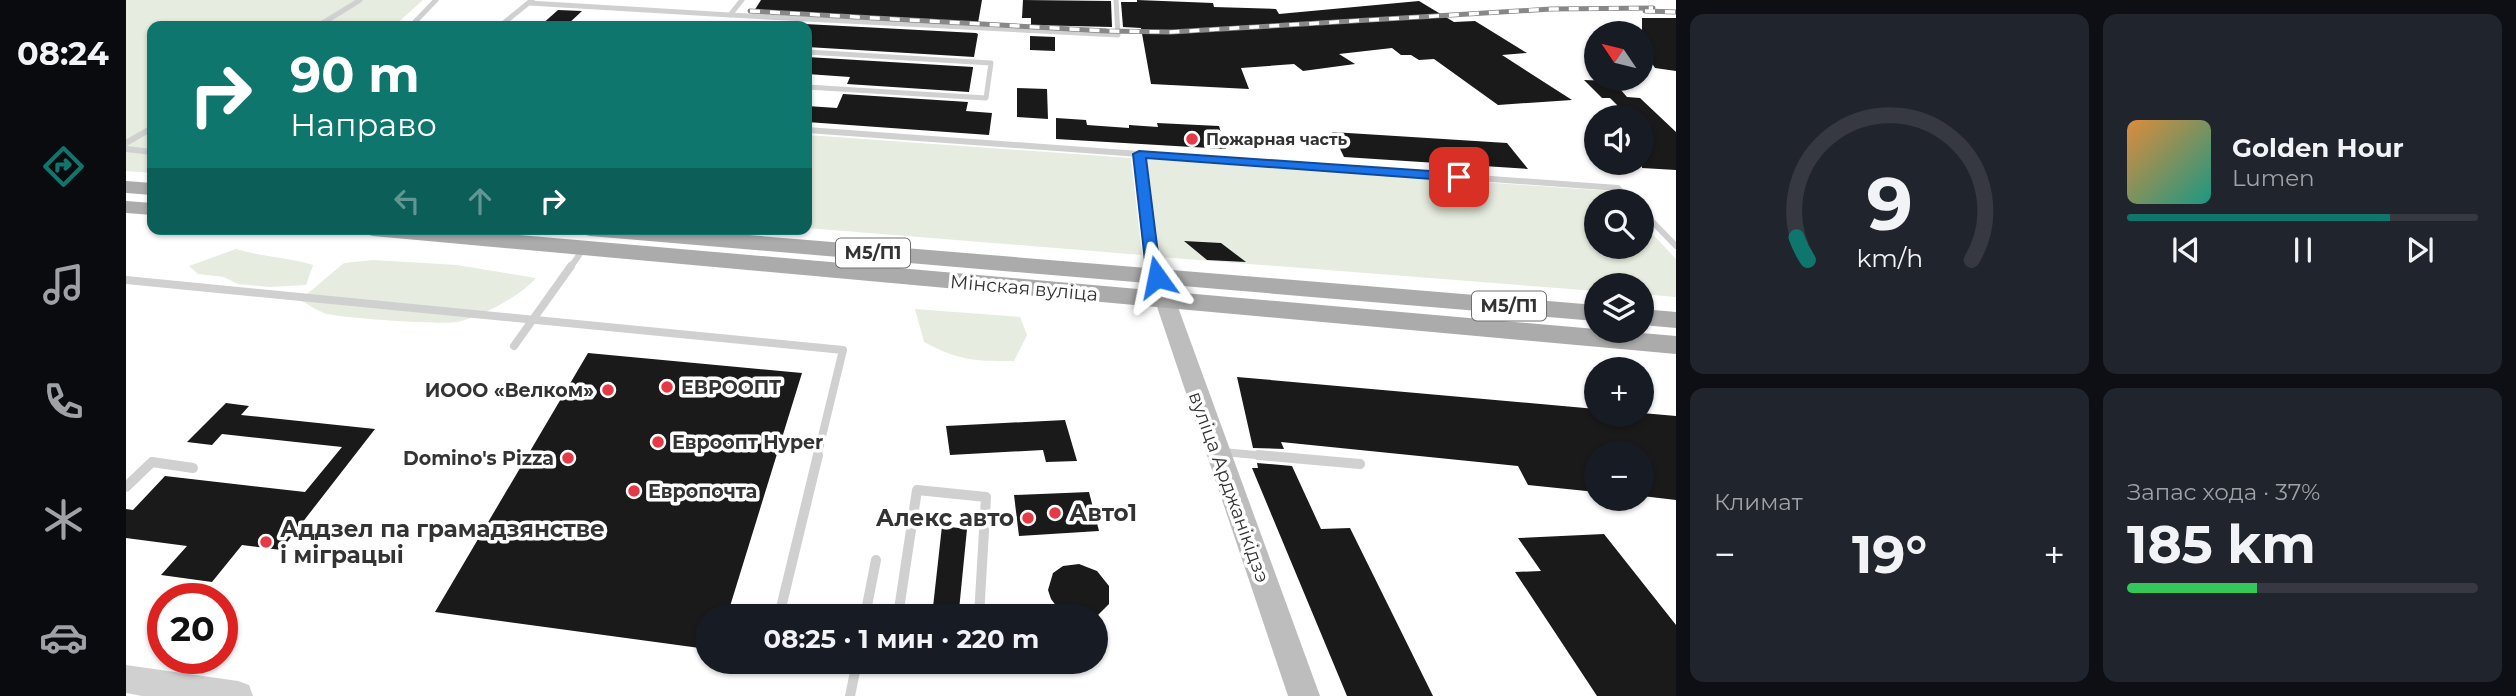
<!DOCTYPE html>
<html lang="ru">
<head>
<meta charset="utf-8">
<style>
  body { margin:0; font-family:Montserrat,sans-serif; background:#20242c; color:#f1f3f6; height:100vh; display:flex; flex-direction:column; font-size:26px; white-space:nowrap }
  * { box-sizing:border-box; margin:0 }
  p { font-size:23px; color:#9ea1a6 }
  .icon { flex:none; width:38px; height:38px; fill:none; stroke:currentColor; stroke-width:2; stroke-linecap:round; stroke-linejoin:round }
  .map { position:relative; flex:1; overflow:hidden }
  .panel { display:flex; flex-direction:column; gap:14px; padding:14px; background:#0d0f14; width:840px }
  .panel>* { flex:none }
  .guide { position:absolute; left:21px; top:21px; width:665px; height:214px; border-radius:14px; box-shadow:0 2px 5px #0004; background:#0f766e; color:#fff; overflow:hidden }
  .needle { width:46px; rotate:305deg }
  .buttons { position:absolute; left:1458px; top:21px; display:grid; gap:14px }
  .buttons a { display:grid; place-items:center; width:70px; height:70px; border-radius:50%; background:#171b24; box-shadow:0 2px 5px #0004; font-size:35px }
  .speed { position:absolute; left:21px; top:583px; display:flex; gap:14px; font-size:35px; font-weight:700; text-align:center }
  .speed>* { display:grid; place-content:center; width:91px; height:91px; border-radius:50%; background:#171b24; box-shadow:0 2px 5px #0004; line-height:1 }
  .speed .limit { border:10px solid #d22; background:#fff; color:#111 }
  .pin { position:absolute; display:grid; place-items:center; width:60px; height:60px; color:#fff; margin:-30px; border-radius:14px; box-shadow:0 4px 10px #0006 }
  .me { position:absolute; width:77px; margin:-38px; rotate:348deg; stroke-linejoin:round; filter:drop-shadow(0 0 5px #0008) }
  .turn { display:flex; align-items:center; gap:24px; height:147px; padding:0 28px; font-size:32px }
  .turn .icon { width:91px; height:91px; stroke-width:2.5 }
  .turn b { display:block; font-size:49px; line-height:60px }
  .lanes { display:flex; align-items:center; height:66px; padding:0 28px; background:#0003; justify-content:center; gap:35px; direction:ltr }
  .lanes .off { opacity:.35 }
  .big { font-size:52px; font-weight:700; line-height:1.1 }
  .panel .card { flex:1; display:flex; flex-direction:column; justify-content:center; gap:10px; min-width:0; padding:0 24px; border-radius:14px; background:#20242c }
  .panel .dial { align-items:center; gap:0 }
  .dial svg { height:182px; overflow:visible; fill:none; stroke:#363941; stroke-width:7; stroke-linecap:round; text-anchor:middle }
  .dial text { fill:#f1f3f6; stroke:none }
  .song { display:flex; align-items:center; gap:21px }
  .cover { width:84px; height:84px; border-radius:10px; background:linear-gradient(135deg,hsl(30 70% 55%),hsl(170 70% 35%)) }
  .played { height:7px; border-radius:4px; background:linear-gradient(90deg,#0f766e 75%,#363941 75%) }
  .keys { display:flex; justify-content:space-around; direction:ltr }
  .heat { display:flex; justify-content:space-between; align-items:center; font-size:38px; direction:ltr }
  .charge { height:10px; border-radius:5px; background:linear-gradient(90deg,#34c759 37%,#363941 0) }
  .panel .tiles { flex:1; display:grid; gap:14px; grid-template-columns:repeat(2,1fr) }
  .trip { position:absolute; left:569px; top:604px; width:413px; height:70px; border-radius:35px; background:#171b24; box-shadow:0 2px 5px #0004; font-weight:700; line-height:70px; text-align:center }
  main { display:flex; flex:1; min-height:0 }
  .tab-bar { display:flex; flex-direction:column; width:126px; justify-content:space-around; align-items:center; background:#090b0e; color:#9ea1a6 }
  .tab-bar .icon { width:49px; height:49px }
  .tab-bar .on { color:#0f766e }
  .tab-bar b { font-size:32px; color:#f1f3f6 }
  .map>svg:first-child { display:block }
</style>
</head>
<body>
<main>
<nav class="tab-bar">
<b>08:24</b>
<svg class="icon on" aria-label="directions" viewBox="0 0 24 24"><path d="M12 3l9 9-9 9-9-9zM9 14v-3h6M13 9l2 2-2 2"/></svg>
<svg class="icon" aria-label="music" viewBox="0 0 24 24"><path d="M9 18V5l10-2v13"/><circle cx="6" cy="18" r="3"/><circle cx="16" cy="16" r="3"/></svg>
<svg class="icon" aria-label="phone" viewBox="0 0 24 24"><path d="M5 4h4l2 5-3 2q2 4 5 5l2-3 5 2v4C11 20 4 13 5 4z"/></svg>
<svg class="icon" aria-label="climate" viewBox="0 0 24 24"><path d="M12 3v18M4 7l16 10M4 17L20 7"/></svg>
<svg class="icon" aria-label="car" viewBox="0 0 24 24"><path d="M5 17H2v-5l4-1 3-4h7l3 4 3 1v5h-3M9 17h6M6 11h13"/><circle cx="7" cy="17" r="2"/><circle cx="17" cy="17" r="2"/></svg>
</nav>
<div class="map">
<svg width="1550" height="696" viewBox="0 0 1550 696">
  <rect width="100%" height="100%" fill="#fff"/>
  <g fill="#e6ecdf">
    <path d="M 0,0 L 297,0 L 268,26 L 26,26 L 26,173 L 0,171 Z"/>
    <path d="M 681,135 L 1005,158 L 1016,255 L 681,228 Z"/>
    <path d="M 1021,159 L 1484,191 L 1494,201 L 1470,201 L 1470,247 L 1516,247 L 1516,223 L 1550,259 L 1550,297 L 1516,294 L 1516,285 L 1470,285 L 1470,291 L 1034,257 Z"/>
    <path d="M 110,249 C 136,257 162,257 187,265 L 180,285 L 144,287 L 112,284 L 98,277 L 72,274 L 63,266 Z"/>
    <path d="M 247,260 L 331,265 L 410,278 C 394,296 356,317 331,322 C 318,325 210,318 198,313 C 190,310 182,304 174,300 L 218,263 Z"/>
    <path d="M 789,309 L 894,317 L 901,335 L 888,361 C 849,361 833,361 798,342 Z"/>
  </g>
  <g fill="#1a1a1a">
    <path d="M 635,0 L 856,0 L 852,23 L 628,11 Z"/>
    <path d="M 897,0 L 985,1 L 986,27 L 905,25 L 905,18 L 896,18 Z"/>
    <path d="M 1011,0 L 1087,3 L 1088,7 L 1150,9 L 1153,14 L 1293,1 L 1328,22 L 1349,21 L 1401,53 L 1376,55 L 1446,100 L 1372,105 L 1308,59 L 1293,60 L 1285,55 L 1275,55 L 1266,48 L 1213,54 L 1229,64 L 1177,71 L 1168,64 L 1115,68 L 1123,89 L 1025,84 L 1015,28 L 997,27 L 995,2 L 1011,2 Z"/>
    <path d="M 432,10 L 456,11 L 440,26 L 414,26 Z"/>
    <path d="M 1516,18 L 1550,18 L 1550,71 L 1529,68 L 1516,48 Z"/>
    <path d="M 620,21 L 850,33 L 852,34 L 848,57 L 681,47 L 681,26 L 616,26 Z"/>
    <path d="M 904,36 L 929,37 L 929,51 L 904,50 Z"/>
    <path d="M 681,57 L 847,67 L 847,68 L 843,92 L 721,84 L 724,77 L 681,74 Z"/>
    <path d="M 1458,80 L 1487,81 L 1501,97 L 1514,98 L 1550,132 L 1550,170 L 1516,168 L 1516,117 L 1503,117 L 1484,98 L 1476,98 Z"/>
    <path d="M 891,88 L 921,89 L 922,119 L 891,117 Z"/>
    <path d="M 717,94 L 842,102 L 840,111 L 866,113 L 863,135 L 681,122 L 681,106 L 711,108 Z"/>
    <path d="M 930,118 L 960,120 L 961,125 L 1003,128 L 1003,125 L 1032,127 L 1031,123 L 1093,126 L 1100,149 L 930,139 Z"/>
    <path d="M 1206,132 L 1381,143 L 1402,169 L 1218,157 Z"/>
    <path d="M 1058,241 L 1095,243 L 1120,262 L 1081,260 Z"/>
    <path d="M 462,353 L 676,373 L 601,616 L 581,616 L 581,649 L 309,612 Z"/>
    <path d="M 1111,377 L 1470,409 L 1470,415 L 1516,413 L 1550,416 L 1550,500 L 1516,496 L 1516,453 L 1470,453 L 1470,492 L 1402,485 L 1392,466 L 1155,442 L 1158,449 L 1127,448 Z"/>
    <path d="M 100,403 L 123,406 L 115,415 L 249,429 L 155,550 L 116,545 L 86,582 L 35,575 L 61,546 L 0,538 L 0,509 L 7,510 L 39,476 L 179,492 L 216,447 L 96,434 L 86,445 L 61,442 Z"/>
    <path d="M 939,420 L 951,461 L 920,462 L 917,450 L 824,455 L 820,426 Z"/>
    <path d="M 1131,463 L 1166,466 L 1195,529 L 1224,528 L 1307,696 L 1221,696 L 1126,468 L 1132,468 Z"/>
    <path d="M 963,492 L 973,531 L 893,536 L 888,495 Z"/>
    <path d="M 816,526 L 841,529 L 833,610 L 807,607 Z"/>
    <path d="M 1478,534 L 1550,625 L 1550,696 L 1471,696 L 1389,572 L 1415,571 L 1392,538 Z"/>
    <path d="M 953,564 L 971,571 L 983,586 L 983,604 L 971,616 L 945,616 L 931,607 L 925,599 L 922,590 L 927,573 L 937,566 Z"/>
  </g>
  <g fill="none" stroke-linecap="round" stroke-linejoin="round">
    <g stroke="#d0d0d0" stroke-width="5">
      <path d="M 403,3 L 604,15 L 616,0"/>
      <path d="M 604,15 L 992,35 L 990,0"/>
      <path d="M 192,26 L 234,0"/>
      <path d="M 285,26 L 310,0"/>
      <path d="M 374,26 L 406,0"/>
      <path d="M 681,52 L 865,63 L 860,98 L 681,87"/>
    </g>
    <g stroke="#d0d0d0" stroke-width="6">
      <path d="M 681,130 L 1013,154 L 1028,268"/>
      <path d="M 0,143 L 26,128"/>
      <path d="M 0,149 L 26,152"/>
      <path d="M 1013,154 L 1492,188 L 1505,201"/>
      <path d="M 1516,211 L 1550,246"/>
      <path d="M 444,268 L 458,248"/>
    </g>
    <g stroke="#d0d0d0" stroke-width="8">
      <path d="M 1028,266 L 1031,277"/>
      <path d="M 0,280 L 717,350 L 691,457"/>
      <path d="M 388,346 L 445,266"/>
      <path d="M 1097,452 L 1152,457"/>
    </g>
    <g stroke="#d0d0d0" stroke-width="10">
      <path d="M 1132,455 L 1234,464"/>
      <path d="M 0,487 L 26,462 L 67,468"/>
      <path d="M 653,616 L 692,455"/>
      <path d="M 739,616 L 750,560"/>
      <path d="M 772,616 L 791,490 L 860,497 L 853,616"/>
      <path d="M 724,696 L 731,662"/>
    </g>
    <path fill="#d0d0d0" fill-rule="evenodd" d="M 0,665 L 112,681 L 123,685 L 127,696 L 16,696 L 0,693 Z"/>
    <path fill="#bdbdbd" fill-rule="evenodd" d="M 1031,271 L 1038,272 L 1041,277 L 1194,696 L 1162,696 L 1021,277 L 1024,272 Z"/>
    <g fill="#ababab" fill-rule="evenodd">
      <path d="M 0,181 L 26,183 L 26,195 L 0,193 Z"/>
      <path d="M 0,201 L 26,203 L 26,215 L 0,213 Z"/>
      <path d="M 236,229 L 326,229 L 1550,336 L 1550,354 L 247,236 L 239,234 Z"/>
      <path d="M 453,229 L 549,229 L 1470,305 L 1470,321 L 464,236 L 456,234 Z"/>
      <path d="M 1516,309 L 1550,312 L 1550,328 L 1516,325 Z"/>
    </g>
    <g stroke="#888" stroke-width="5">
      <g id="rail">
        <path d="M 624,11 L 981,31 L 1045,32 L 1425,9 L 1527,8"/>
        <path d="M 1519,11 L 1550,12"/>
      </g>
    </g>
    <use href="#rail" stroke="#fff" stroke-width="3.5" stroke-dasharray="10" stroke-linecap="butt"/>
  </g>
  <path fill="#1a73e8" stroke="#114b97" stroke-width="2" d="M 1013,151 L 1333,173 L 1339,177 L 1333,181 L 1020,158 L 1033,261 L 1038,277 L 1031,282 L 1023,277 L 1019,261 L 1007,154 Z"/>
  <g fill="#e63946" stroke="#fff" stroke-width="2.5">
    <circle cx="1066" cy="139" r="7"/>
    <circle cx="541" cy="387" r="7"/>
    <circle cx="482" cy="390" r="7"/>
    <circle cx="532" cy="442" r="7"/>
    <circle cx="442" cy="458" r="7"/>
    <circle cx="508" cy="491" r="7"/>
    <circle cx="929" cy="513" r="7"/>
    <circle cx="902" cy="518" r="7"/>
    <circle cx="140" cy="542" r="7"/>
  </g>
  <g text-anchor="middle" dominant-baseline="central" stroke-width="7" stroke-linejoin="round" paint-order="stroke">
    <g font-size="16" font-weight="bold" fill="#333" stroke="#fff" text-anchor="start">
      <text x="1080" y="139">Пожарная часть</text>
    </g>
    <g fill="#fff" stroke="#707070" stroke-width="2">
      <rect x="710" y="238.5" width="74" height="29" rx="5"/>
      <rect x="1346" y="291.5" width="74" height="29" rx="5"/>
    </g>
    <g font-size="18" font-weight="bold" fill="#333">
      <text x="747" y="253">М5/П1</text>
      <text x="1383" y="306">М5/П1</text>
    </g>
    <g font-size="19" fill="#333" stroke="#fff">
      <text transform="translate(898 288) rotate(5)">Мінская вуліца</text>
      <text transform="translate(1103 487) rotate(70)">вуліца Арджанікідзэ</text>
    </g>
    <g font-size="19" font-weight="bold" fill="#333" stroke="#fff" text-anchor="start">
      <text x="555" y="387">ЕВРООПТ</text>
      <text x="468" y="390" text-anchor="end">ИООО «Велком»</text>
      <text x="546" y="442">Евроопт Hyper</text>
      <text x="428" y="458" text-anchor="end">Domino's Pizza</text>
      <text x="522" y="491">Европочта</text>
    </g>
    <g font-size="23" font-weight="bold" fill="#333" stroke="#fff" text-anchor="start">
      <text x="943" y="513">Авто1</text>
      <text x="888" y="518" text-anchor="end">Алекс авто</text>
      <text x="154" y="529">Аддзел па грамадзянстве<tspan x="154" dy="26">і міграцыі</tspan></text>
    </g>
  </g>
</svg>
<div class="buttons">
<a><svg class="needle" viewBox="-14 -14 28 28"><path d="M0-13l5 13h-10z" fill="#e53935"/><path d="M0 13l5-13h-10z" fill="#9ea1a6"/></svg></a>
<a><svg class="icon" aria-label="sound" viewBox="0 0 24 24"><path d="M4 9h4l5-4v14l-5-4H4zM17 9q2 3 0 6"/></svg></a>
<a><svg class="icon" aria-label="search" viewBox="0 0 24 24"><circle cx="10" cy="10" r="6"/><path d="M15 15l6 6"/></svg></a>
<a><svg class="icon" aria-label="layers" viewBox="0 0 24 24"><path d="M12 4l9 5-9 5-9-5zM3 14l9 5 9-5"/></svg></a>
<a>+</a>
<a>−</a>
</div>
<div class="speed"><div class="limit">20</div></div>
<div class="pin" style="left:1333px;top:177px;background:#d93025"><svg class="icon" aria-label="arrive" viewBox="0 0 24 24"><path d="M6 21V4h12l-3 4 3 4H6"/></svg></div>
<svg class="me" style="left:1031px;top:277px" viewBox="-20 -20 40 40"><path d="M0-17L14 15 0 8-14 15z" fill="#1a73e8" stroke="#fff" stroke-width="4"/></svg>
<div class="trip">08:25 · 1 мин · 220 m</div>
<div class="guide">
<div class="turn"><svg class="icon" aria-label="right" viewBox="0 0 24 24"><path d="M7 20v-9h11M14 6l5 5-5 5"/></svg><div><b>90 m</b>Направо</div></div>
<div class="lanes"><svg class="icon off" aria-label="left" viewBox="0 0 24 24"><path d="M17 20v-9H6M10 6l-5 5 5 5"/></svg><svg class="icon off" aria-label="ahead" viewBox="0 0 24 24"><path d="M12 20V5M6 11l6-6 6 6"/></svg><svg class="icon" aria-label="right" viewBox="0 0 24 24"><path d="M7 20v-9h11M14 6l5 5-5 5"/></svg></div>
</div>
</div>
<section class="panel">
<div class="tiles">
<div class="card dial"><svg viewBox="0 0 100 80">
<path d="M14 69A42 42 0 1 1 86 69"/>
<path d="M14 69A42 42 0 0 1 9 59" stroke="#0f766e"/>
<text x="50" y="56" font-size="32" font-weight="700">9</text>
<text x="50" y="72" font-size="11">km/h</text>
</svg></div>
<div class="card">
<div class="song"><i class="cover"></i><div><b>Golden Hour</b><p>Lumen</p></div></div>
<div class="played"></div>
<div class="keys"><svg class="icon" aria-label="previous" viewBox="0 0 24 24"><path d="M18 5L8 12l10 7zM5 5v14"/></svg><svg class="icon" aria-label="pause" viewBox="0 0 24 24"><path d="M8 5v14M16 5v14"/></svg><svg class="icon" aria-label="next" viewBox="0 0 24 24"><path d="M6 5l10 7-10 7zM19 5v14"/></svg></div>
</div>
<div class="card"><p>Климат</p>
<div class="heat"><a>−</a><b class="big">19°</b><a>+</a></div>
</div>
<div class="card"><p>Запас хода · 37%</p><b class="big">185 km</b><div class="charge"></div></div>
</div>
</section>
</main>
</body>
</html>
